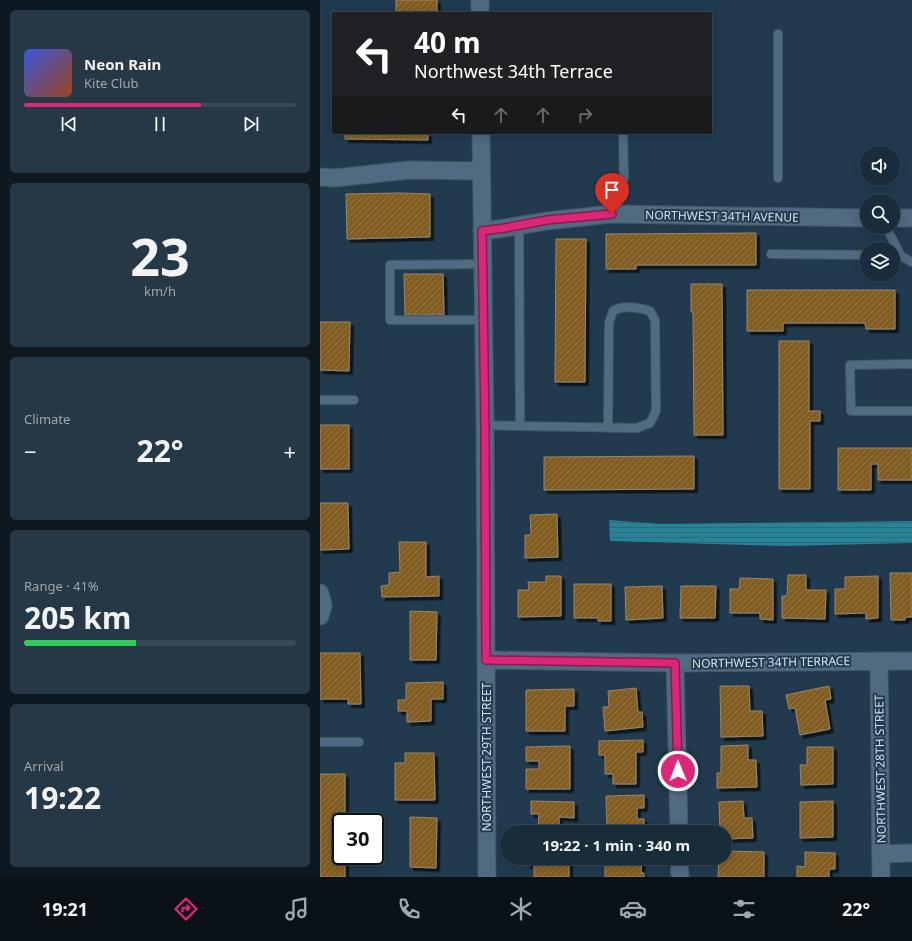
<!DOCTYPE html>
<html lang="en">
<head>
<meta charset="utf-8">
<style>
  body { margin:0; font-family:"Noto Sans",sans-serif; background:#263845; color:#f1f3f6; height:100vh; display:flex; flex-direction:column; font-size:15px; white-space:nowrap }
  * { box-sizing:border-box; margin:0 }
  p { font-size:13px; color:#9fa7af }
  .icon { flex:none; width:22px; height:22px; fill:none; stroke:currentColor; stroke-width:2; stroke-linecap:round; stroke-linejoin:round }
  .map { position:relative; flex:1; overflow:hidden }
  .panel { display:flex; flex-direction:column; gap:10px; padding:10px; background:#0e1820; width:320px }
  .panel>* { flex:none }
  .top-card { position:absolute; left:12px; top:12px; width:380px; height:122px; border-radius:0px; box-shadow:0 2px 10px #0003,0 0 0 1px #374854; background:#202124; color:#fff; overflow:hidden }
  .tools { position:absolute; left:540px; top:146px; display:grid; gap:8px }
  .tools a { display:grid; place-items:center; width:40px; height:40px; border-radius:50%; background:#192c3a; box-shadow:0 2px 10px #0003,0 0 0 1px #374854; font-size:20px }
  .speed { position:absolute; left:12px; top:813px; display:flex; gap:8px; font-size:20px; font-weight:700; text-align:center }
  .speed>* { display:grid; place-content:center; width:52px; height:52px; border-radius:50%; background:#192c3a; box-shadow:0 2px 10px #0003,0 0 0 1px #374854; line-height:1 }
  .speed .limit { border:2px solid #111; border-radius:6px; background:#fff; color:#111 }
  .pin { position:absolute; display:grid; place-items:center; width:34px; height:34px; color:#fff; margin:-41px -17px; border-radius:50% 50% 50% 0; rotate:-45deg; box-shadow:0 0 4px #0007 }
  .pin .icon { rotate:45deg }
  .me { position:absolute; width:44px; margin:-22px; rotate:359deg; stroke-linejoin:round; filter:drop-shadow(0 0 3px #0008) }
  .turn { display:flex; align-items:center; gap:14px; height:84px; padding:0 16px; font-size:18px }
  .turn .icon { width:52px; height:52px; stroke-width:2.5 }
  .turn b { display:block; font-size:28px; line-height:34px }
  .lanes { display:flex; align-items:center; height:38px; padding:0 16px; background:#0003; justify-content:center; gap:20px; direction:ltr }
  .lanes .off { opacity:.35 }
  .big { font-size:30px; font-weight:700; line-height:1.1 }
  .panel .card { flex:1; display:flex; flex-direction:column; justify-content:center; gap:6px; min-width:0; padding:0 14px; border-radius:6px; background:#263845 }
  .panel .dial { align-items:center; gap:0 }
  .dial b { font-size:52px; line-height:1 }
  .song { display:flex; align-items:center; gap:12px }
  .cover { width:48px; height:48px; border-radius:6px; background:linear-gradient(135deg,hsl(230 70% 55%),hsl(20 70% 35%)) }
  .played { height:4px; border-radius:2px; background:linear-gradient(90deg,#db2777 65%,#374854 65%) }
  .keys { display:flex; justify-content:space-around; direction:ltr }
  .heat { display:flex; justify-content:space-between; align-items:center; font-size:22px; direction:ltr }
  .charge { height:6px; border-radius:3px; background:linear-gradient(90deg,#34c759 41%,#374854 0) }
  .trip { position:absolute; left:180px; top:825px; width:232px; height:40px; border-radius:20px; background:#192c3a; box-shadow:0 2px 10px #0003,0 0 0 1px #374854; font-weight:700; line-height:40px; text-align:center }
  .tab-bar { display:flex; height:64px; justify-content:space-around; align-items:center; background:#0a1217; color:#9fa7af }
  .tab-bar .icon { width:28px; height:28px }
  .tab-bar .current { color:#db2777 }
  .tab-bar b { font-size:18px; color:#f1f3f6 }
  main { display:flex; flex:1; min-height:0 }
  .map>svg:first-child { display:block }
</style>
</head>
<body>
<main>
<section class="panel">
<div class="card">
<div class="song"><i class="cover"></i><div><b>Neon Rain</b><p>Kite Club</p></div></div>
<div class="played"></div>
<div class="keys"><svg class="icon" aria-label="previous" viewBox="0 0 24 24"><path d="M18 5L8 12l10 7zM5 5v14"/></svg><svg class="icon" aria-label="pause" viewBox="0 0 24 24"><path d="M8 5v14M16 5v14"/></svg><svg class="icon" aria-label="next" viewBox="0 0 24 24"><path d="M6 5l10 7-10 7zM19 5v14"/></svg></div>
</div>
<div class="card dial"><b>23</b><p>km/h</p></div>
<div class="card"><p>Climate</p>
<div class="heat"><a>−</a><b class="big">22°</b><a>+</a></div>
</div>
<div class="card"><p>Range · 41%</p><b class="big">205 km</b><div class="charge"></div></div>
<div class="card"><p>Arrival</p><b class="big">19:22</b></div>
</section>
<div class="map">
<svg width="592" height="877" viewBox="0 0 592 877">
  <defs>
    <pattern id="water-rules" width="6" height="5" patternUnits="userSpaceOnUse"><rect width="6" height="5" fill="#278396"/><path d="M0 2.5h6" fill="none" stroke="#316a76"/></pattern>
    <pattern id="building-hatch" width="6" height="6" patternUnits="userSpaceOnUse"><rect width="6" height="6" fill="#825d24"/><path d="M-1 1l2-2M0 6l6-6M5 7l2-2" fill="none" stroke="#937444"/></pattern>
    <filter id="shadow"><feDropShadow dx="3.5" dy="3.5" stdDeviation="0" flood-color="#0009"/></filter>
  </defs>
  <rect width="100%" height="100%" fill="#213a4e"/>
  <path fill="url(#water-rules)" d="M 289,520 L 341,524 L 592,521 L 592,543 L 465,546 L 290,541 Z"/>
  <g fill="url(#building-hatch)" stroke="#9a856a" filter="url(#shadow)">
    <rect x="76" y="0" width="41" height="13"/>
    <path d="M 25,133 L 108,133 L 108,140 L 25,139 Z"/>
    <path d="M 79,193 L 110,194 L 110,237 L 27,239 L 26,194 Z"/>
    <path d="M 436,233 L 436,265 L 316,265 L 316,269 L 286,269 L 286,234 Z"/>
    <path d="M 236,239 L 266,239 L 265,382 L 235,382 Z"/>
    <path d="M 84,274 L 123,274 L 124,315 L 85,315 Z"/>
    <path d="M 371,284 L 402,284 L 403,435 L 374,435 L 373,312 L 371,312 Z"/>
    <path d="M 427,290 L 575,290 L 575,329 L 546,329 L 545,323 L 463,323 L 463,331 L 427,331 Z"/>
    <path d="M 0,322 L 30,322 L 29,371 L 0,370 Z"/>
    <path d="M 459,341 L 489,341 L 489,411 L 500,411 L 500,421 L 490,421 L 490,489 L 459,489 Z"/>
    <rect x="0" y="425" width="29" height="44"/>
    <path d="M 518,448 L 592,448 L 592,480 L 558,480 L 558,464 L 551,464 L 551,490 L 518,490 Z"/>
    <path d="M 374,456 L 374,489 L 224,490 L 224,457 Z"/>
    <path d="M 0,503 L 28,503 L 29,549 L 0,550 Z"/>
    <path d="M 237,514 L 238,557 L 205,558 L 205,535 L 211,535 L 210,515 Z"/>
    <path d="M 79,542 L 106,542 L 106,577 L 119,576 L 119,596 L 62,597 L 61,586 L 69,585 L 69,573 L 80,572 Z"/>
    <path d="M 570,573 L 592,573 L 592,617 L 585,617 L 585,620 L 571,620 Z"/>
    <path d="M 468,575 L 486,575 L 486,590 L 506,590 L 505,619 L 462,618 L 462,596 L 467,596 Z"/>
    <path d="M 226,576 L 241,576 L 241,616 L 198,617 L 198,590 L 209,590 L 208,582 L 226,582 Z"/>
    <path d="M 558,576 L 558,618 L 546,619 L 546,613 L 515,614 L 515,589 L 525,589 L 525,577 Z"/>
    <path d="M 420,578 L 453,579 L 453,620 L 440,619 L 440,613 L 410,613 L 410,589 L 419,589 Z"/>
    <path d="M 254,584 L 291,584 L 291,621 L 278,621 L 278,618 L 254,618 Z"/>
    <path d="M 342,586 L 343,618 L 306,620 L 305,587 Z"/>
    <path d="M 361,586 L 396,586 L 395,618 L 360,618 Z"/>
    <path d="M 90,611 L 117,612 L 116,660 L 90,660 Z"/>
    <path d="M 0,653 L 40,653 L 41,704 L 28,704 L 28,699 L 0,699 Z"/>
    <path d="M 123,682 L 123,699 L 111,699 L 111,721 L 87,722 L 87,711 L 78,711 L 78,700 L 86,700 L 86,683 Z"/>
    <path d="M 400,686 L 429,686 L 430,711 L 442,711 L 443,736 L 401,737 Z"/>
    <path d="M 509,686 L 511,699 L 505,700 L 510,729 L 480,735 L 475,708 L 469,709 L 466,695 Z"/>
    <path d="M 316,688 L 318,712 L 322,712 L 323,727 L 285,731 L 283,707 L 289,707 L 288,691 Z"/>
    <path d="M 254,689 L 254,706 L 245,706 L 245,731 L 206,731 L 206,690 Z"/>
    <path d="M 323,740 L 323,752 L 316,752 L 316,784 L 293,784 L 293,774 L 285,774 L 285,755 L 279,755 L 279,741 Z"/>
    <path d="M 428,745 L 428,760 L 436,760 L 437,787 L 397,788 L 397,773 L 401,773 L 401,746 Z"/>
    <path d="M 250,746 L 250,789 L 206,789 L 206,769 L 219,769 L 219,761 L 206,761 L 206,747 Z"/>
    <path d="M 487,747 L 513,747 L 513,784 L 481,785 L 480,765 L 487,765 Z"/>
    <path d="M 85,753 L 114,753 L 115,800 L 75,800 L 75,763 L 85,763 Z"/>
    <path d="M 0,774 L 25,774 L 25,822 L 21,822 L 21,856 L 25,856 L 25,877 L 0,877 Z"/>
    <path d="M 324,795 L 324,808 L 317,808 L 317,819 L 324,819 L 324,832 L 287,832 L 286,796 Z"/>
    <path d="M 211,801 L 254,802 L 254,818 L 239,817 L 239,832 L 207,832 L 207,827 L 218,828 L 219,814 L 211,814 Z"/>
    <path d="M 423,801 L 424,818 L 432,818 L 433,838 L 405,839 L 405,832 L 400,832 L 399,802 Z"/>
    <path d="M 513,801 L 513,837 L 480,838 L 480,802 Z"/>
    <path d="M 90,817 L 117,818 L 116,868 L 90,867 Z"/>
    <path d="M 405,851 L 444,852 L 444,877 L 398,877 L 399,858 L 405,858 Z"/>
    <path d="M 485,852 L 515,853 L 515,869 L 509,869 L 509,877 L 477,877 L 477,866 L 485,867 Z"/>
    <path d="M 207,858 L 249,858 L 249,877 L 214,877 L 214,865 L 207,865 Z"/>
    <path d="M 285,858 L 322,858 L 321,873 L 324,873 L 324,877 L 285,877 Z"/>
  </g>
  <g fill="none" stroke-linecap="round" stroke-linejoin="round">
    <g stroke="#415767" stroke-width="10">
      <g id="service">
        <path d="M 458,34 L 458,178"/>
        <path d="M 303,133 L 304,179"/>
        <path d="M 199,226 L 200,426"/>
        <path d="M 566,227 L 581,256 L 573,256"/>
        <path d="M 451,254 L 547,255"/>
        <path d="M 581,256 L 592,262"/>
        <path d="M 163,264 L 70,265 L 70,320 L 164,320"/>
        <path d="M 592,364 L 530,365 L 531,411 L 592,411"/>
        <path d="M 0,400 L 34,400"/>
        <path d="M 165,425 L 200,426 L 317,428 L 330,423 L 336,411 L 335,320 L 330,311 C 317,307 304,305 293,311 L 289,323 L 288,428"/>
        <path d="M 0,742 L 39,742"/>
      </g>
    </g>
    <g stroke="#415767" stroke-width="19">
      <g id="minor">
        <path d="M 160,0 L 160,13"/>
        <path d="M 161,133 L 165,425 L 167,877"/>
        <path d="M 0,177 L 14,178 L 90,170 L 161,171"/>
        <path d="M 573,218 L 592,218"/>
        <path d="M 162,231 L 185,228 L 227,221 L 291,214 L 547,218"/>
        <path d="M 0,593 L 3,605 L 0,616"/>
        <path d="M 166,660 L 355,663 L 592,661"/>
        <path d="M 559,661 L 561,877"/>
        <path d="M 355,663 L 359,832"/>
        <path d="M 561,854 L 592,853"/>
        <path d="M 359,858 L 360,877"/>
      </g>
    </g>
    <use href="#service" stroke="#506b81" stroke-width="8"/>
    <use href="#minor" stroke="#506b81" stroke-width="17"/>
  </g>
  <g fill="none" stroke-linecap="round" stroke-linejoin="round">
    <g stroke="#8e194d" stroke-width="10">
      <path id="route" d="M 292,214 L 227,220 L 185,228 L 162,231 L 165,425 L 166,660 L 355,663 L 358,771"/>
    </g>
    <use href="#route" stroke="#db2777" stroke-width="7"/>
  </g>
  <g text-anchor="middle" dominant-baseline="central" stroke-width="4" stroke-linejoin="round" paint-order="stroke">
    <g font-size="12" fill="#d3e2ee" stroke="#213a4e">
      <text transform="translate(402 216) rotate(1)">NORTHWEST 34TH AVENUE</text>
      <text transform="translate(451 662) rotate(-1)">NORTHWEST 34TH TERRACE</text>
      <text transform="translate(166 757) rotate(-90)">NORTHWEST 29TH STREET</text>
      <text transform="translate(560 769) rotate(-91)">NORTHWEST 28TH STREET</text>
    </g>
  </g>
</svg>
<div class="tools">
<a><svg class="icon" aria-label="sound" viewBox="0 0 24 24"><path d="M4 9h4l5-4v14l-5-4H4zM17 9q2 3 0 6"/></svg></a>
<a><svg class="icon" aria-label="search" viewBox="0 0 24 24"><circle cx="10" cy="10" r="6"/><path d="M15 15l6 6"/></svg></a>
<a><svg class="icon" aria-label="layers" viewBox="0 0 24 24"><path d="M12 4l9 5-9 5-9-5zM3 14l9 5 9-5"/></svg></a>
</div>
<div class="speed"><div class="limit">30</div></div>
<div class="pin" style="left:292px;top:214px;background:#d93025"><svg class="icon" aria-label="arrive" viewBox="0 0 24 24"><path d="M6 21V4h12l-3 4 3 4H6"/></svg></div>
<svg class="me" style="left:358px;top:771px" viewBox="-20 -20 40 40"><circle r="17" fill="#db2777" stroke="#fff" stroke-width="3"/><path d="M0-11L8 9 0 5-8 9z" fill="#fff"/></svg>
<div class="trip">19:22 · 1 min · 340 m</div>
<div class="top-card">
<div class="turn"><svg class="icon" aria-label="left" viewBox="0 0 24 24"><path d="M17 20v-9H6M10 6l-5 5 5 5"/></svg><div><b>40 m</b>Northwest 34th Terrace</div></div>
<div class="lanes"><svg class="icon" aria-label="left" viewBox="0 0 24 24"><path d="M17 20v-9H6M10 6l-5 5 5 5"/></svg><svg class="icon off" aria-label="ahead" viewBox="0 0 24 24"><path d="M12 20V5M6 11l6-6 6 6"/></svg><svg class="icon off" aria-label="ahead" viewBox="0 0 24 24"><path d="M12 20V5M6 11l6-6 6 6"/></svg><svg class="icon off" aria-label="right" viewBox="0 0 24 24"><path d="M7 20v-9h11M14 6l5 5-5 5"/></svg></div>
</div>
</div>
</main>
<nav class="tab-bar">
<b>19:21</b>
<svg class="icon current" aria-label="directions" viewBox="0 0 24 24"><path d="M12 3l9 9-9 9-9-9zM9 14v-3h6M13 9l2 2-2 2"/></svg>
<svg class="icon" aria-label="music" viewBox="0 0 24 24"><path d="M9 18V5l10-2v13"/><circle cx="6" cy="18" r="3"/><circle cx="16" cy="16" r="3"/></svg>
<svg class="icon" aria-label="phone" viewBox="0 0 24 24"><path d="M5 4h4l2 5-3 2q2 4 5 5l2-3 5 2v4C11 20 4 13 5 4z"/></svg>
<svg class="icon" aria-label="climate" viewBox="0 0 24 24"><path d="M12 3v18M4 7l16 10M4 17L20 7"/></svg>
<svg class="icon" aria-label="car" viewBox="0 0 24 24"><path d="M5 17H2v-5l4-1 3-4h7l3 4 3 1v5h-3M9 17h6M6 11h13"/><circle cx="7" cy="17" r="2"/><circle cx="17" cy="17" r="2"/></svg>
<svg class="icon" aria-label="filters" viewBox="0 0 24 24"><path d="M4 7h16M4 17h16"/><circle cx="9" cy="7" r="2"/><circle cx="15" cy="17" r="2"/></svg>
<b>22°</b>
</nav>
</body>
</html>
